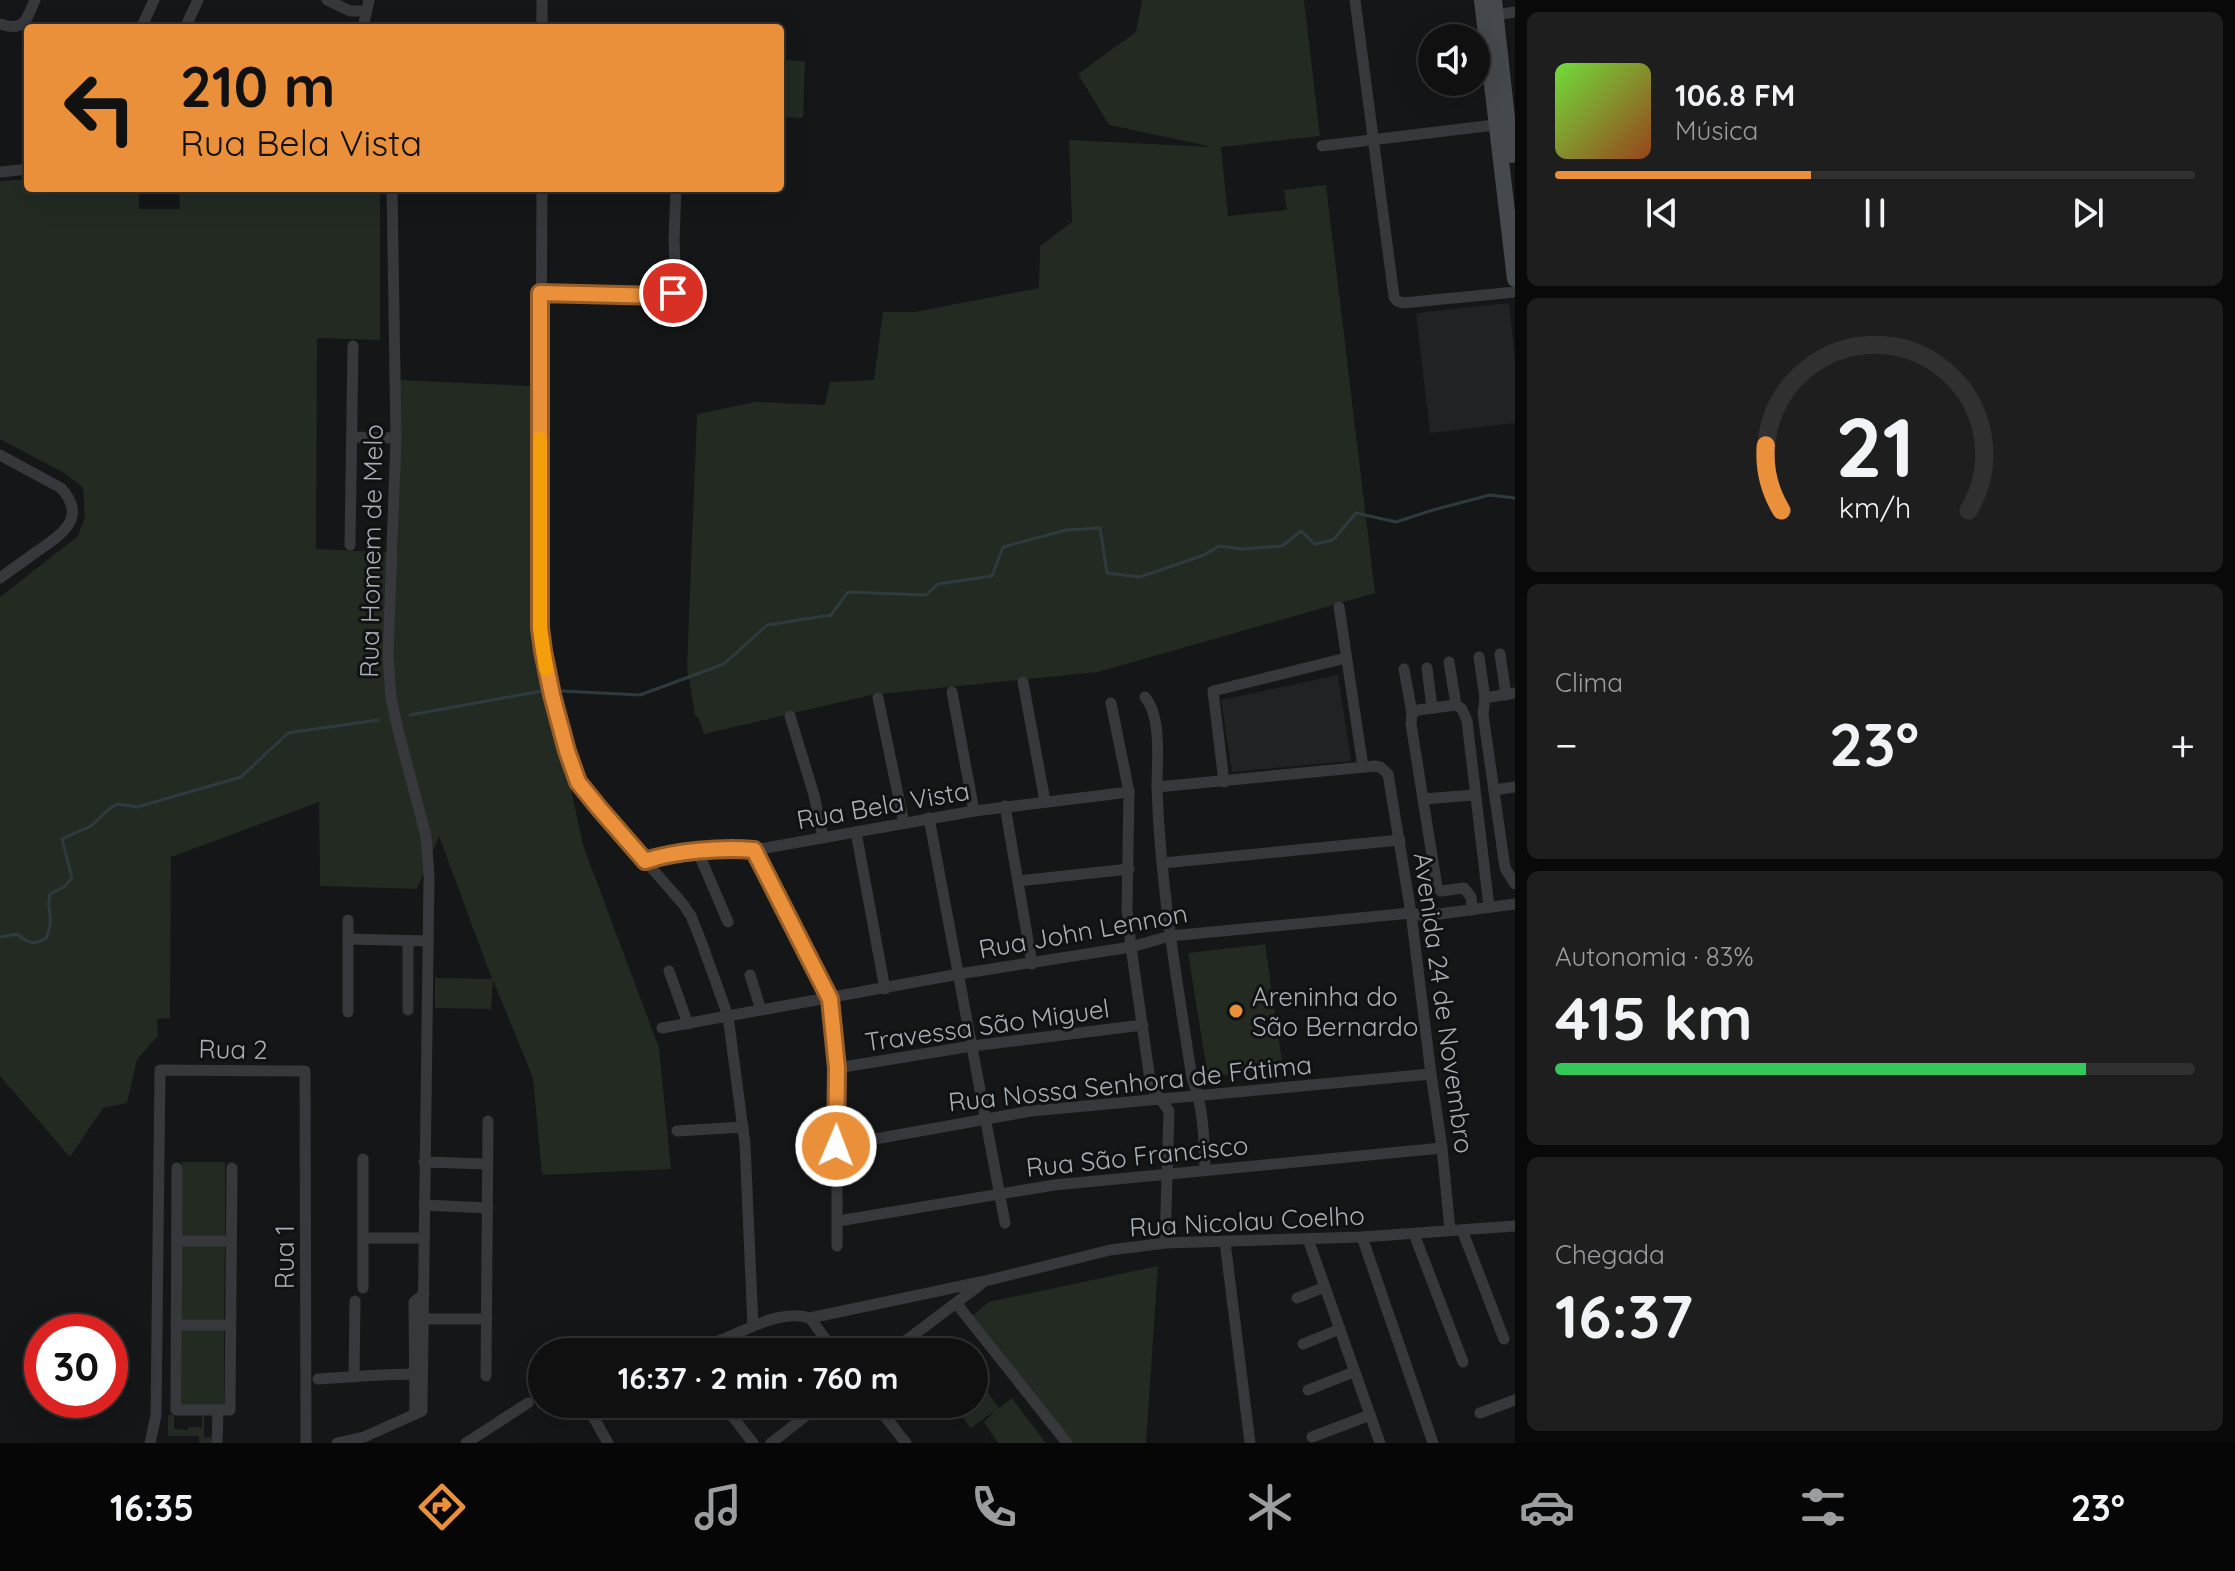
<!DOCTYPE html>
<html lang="pt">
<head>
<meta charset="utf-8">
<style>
  body { margin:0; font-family:Quicksand,sans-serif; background:#1e1e1f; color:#f1f3f6; height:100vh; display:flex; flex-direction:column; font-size:30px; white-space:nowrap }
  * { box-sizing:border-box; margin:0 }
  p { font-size:26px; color:#9c9d9f }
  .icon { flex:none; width:44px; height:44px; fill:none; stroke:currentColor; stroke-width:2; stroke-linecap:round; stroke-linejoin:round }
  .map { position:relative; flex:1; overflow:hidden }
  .panel { display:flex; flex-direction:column; gap:12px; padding:12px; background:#090909; width:720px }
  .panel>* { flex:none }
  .banner { position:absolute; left:24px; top:24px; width:760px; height:168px; border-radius:8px; box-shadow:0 8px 32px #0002,0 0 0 2px #303031; background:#ea903a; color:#111; overflow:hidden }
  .controls { position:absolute; left:1418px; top:24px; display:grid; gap:16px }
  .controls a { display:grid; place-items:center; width:72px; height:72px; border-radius:50%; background:#101011; box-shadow:0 8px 32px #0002,0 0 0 2px #303031; font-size:40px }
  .speed { position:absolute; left:24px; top:1314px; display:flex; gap:16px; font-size:40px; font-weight:700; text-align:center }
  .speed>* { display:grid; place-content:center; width:104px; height:104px; border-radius:50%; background:#101011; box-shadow:0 8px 32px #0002,0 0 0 2px #303031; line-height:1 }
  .speed .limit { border:12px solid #d22; background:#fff; color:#111 }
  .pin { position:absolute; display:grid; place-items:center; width:68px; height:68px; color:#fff; margin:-34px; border:4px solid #fff; border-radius:50%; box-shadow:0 2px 8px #0007 }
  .me { position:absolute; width:88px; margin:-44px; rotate:1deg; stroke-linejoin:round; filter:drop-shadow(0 0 6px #0008) }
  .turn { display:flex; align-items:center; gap:28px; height:168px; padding:0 24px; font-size:36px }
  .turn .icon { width:104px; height:104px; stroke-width:2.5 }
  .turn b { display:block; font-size:56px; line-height:68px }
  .big { font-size:60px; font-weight:700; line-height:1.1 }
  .panel .card { flex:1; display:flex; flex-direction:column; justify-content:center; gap:12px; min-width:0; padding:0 28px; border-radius:12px; background:#1e1e1f }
  .panel .dial { align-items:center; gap:0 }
  .dial svg { height:208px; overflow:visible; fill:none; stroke:#303031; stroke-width:7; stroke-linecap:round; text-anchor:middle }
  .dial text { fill:#f1f3f6; stroke:none }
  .song { display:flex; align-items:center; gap:24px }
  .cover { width:96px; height:96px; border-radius:12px; background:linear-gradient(135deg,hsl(100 70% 55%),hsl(20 70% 35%)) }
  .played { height:8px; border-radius:4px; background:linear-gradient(90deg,#ea903a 40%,#303031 40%) }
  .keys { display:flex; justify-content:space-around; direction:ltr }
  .heat { display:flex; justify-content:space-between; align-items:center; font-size:44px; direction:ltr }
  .charge { height:12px; border-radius:6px; background:linear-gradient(90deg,#34c759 83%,#303031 0) }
  .trip { position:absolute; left:528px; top:1338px; width:460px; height:80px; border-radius:40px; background:#101011; box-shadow:0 8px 32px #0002,0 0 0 2px #303031; font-weight:700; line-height:80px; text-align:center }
  .menu { display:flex; height:128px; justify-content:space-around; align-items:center; background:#060607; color:#9c9d9f }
  .menu .icon { width:56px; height:56px }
  .menu .selected { color:#ea903a }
  .menu b { font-size:36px; color:#f1f3f6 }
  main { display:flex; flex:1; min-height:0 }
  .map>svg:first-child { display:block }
</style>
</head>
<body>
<main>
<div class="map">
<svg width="1515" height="1443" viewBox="0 0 1515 1443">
  <rect width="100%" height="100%" fill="#151617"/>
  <g fill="#212224">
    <path d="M 1509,303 L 1515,359 L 1515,423 L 1430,433 L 1416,313 Z"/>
    <path d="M 1338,675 L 1351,761 L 1232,772 L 1221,700 Z"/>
  </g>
  <g fill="#222a22">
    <path d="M 1142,0 L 1304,0 L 1320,136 L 1221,147 L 1228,216 L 1287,210 L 1284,190 L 1326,185 L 1375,593 L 1098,672 L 871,695 L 704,734 L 699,719 L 695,715 L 687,668 L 697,414 L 755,402 L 825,405 L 830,382 L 874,380 L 883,312 L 915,312 L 1039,288 L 1040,246 L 1072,222 L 1069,140 L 1213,147 L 1109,125 L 1078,74 L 1136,32 Z"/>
    <path d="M 780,60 L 805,61 L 803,118 L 780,117 Z"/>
    <path d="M 28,179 L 28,188 L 139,188 L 139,209 L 180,209 L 179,188 L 380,188 L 380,340 L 317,338 L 316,549 L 398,553 L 400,380 L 530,386 L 530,623 L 563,752 L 583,845 L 659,1048 L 671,1169 L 542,1175 L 533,1078 L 493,980 L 491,1009 L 435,1008 L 435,978 L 492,979 L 439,836 L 417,889 L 320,886 L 319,802 L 171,857 L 170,1018 L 157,1019 L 158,1036 L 137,1059 L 127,1103 L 103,1108 L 70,1157 L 0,1076 L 0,597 L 78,536 L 85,517 L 83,488 L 66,474 L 0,439 L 0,181 Z"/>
    <path d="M 1265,944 L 1283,1068 L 1208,1077 L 1188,953 Z"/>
    <path d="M 182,1162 L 225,1162 L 225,1237 L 182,1238 Z"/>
    <path d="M 182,1246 L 225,1246 L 224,1320 L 182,1320 Z"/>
    <path d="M 1158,1266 L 1146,1443 L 1071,1443 L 972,1316 L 989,1302 Z"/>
    <rect x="182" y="1330" width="42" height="75"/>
    <path d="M 978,1379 L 999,1408 L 1012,1398 L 1046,1443 L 998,1443 L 984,1422 L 996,1410 L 971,1428 L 952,1404 L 974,1404 L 974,1383 Z"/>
    <path d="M 168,1415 L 174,1415 L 174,1429 L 188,1430 L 189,1427 L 202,1427 L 202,1416 L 204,1416 L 204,1437 L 211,1437 L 211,1443 L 199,1443 L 199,1436 L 168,1436 Z"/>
  </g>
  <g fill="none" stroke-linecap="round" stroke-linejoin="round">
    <g stroke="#2f3a3f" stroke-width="3">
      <path d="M 562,691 L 640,695 L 724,664 L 767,625 L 831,615 L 848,592 L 926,595 L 938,584 L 992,576 L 1003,547 L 1066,530 L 1100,528 L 1107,573 L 1140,577 L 1204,555 L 1219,546 L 1242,549 L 1282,546 L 1301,531 L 1315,544 L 1333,540 L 1356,513 L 1396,522 L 1433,510 L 1490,495 L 1515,498"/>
      <path d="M 410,715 L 542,691"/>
      <path d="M 0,937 L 17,934 C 28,943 34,946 46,938 C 56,916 45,911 50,894 L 64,887 L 72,878 L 62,839 L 91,826 L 110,808 L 118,804 L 137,807 L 241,777 L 288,733 L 378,720"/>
    </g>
    <g stroke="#36383c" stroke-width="11">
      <path d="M 327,0 L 350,11 L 365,11"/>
      <path d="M 542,0 L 542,28"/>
      <path d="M 1355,0 L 1394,297 L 1397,301 L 1403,303 L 1515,292"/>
      <path d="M 1488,16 L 1515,12"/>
      <path d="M 0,24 C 25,32 26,20 35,0"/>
      <path d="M 141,28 L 154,0"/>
      <path d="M 185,28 L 198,0"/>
      <path d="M 363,28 L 369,0"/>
      <path d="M 1322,146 L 1502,124"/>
      <path d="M 0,172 L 28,169"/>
      <path d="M 542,188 L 540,558 L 540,628 L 546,669 L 567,751 L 578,782 L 599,808 L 683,904 L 691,916 L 701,941 L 728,1016 L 745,1144 L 753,1326"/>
      <path d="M 540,293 L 661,296 L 670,295 L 676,287 L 674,240 L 676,188"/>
      <path d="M 352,437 L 396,438"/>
      <path d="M 0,455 L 61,488 C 89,519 60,535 36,552 C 24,561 12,569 0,578"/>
      <path d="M 350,545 L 353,346"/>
      <path d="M 1339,607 L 1363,767"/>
      <path d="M 1500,654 L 1506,695"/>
      <path d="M 1479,657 L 1485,698"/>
      <path d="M 1449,662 L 1456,705"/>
      <path d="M 1427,668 L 1432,708"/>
      <path d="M 1404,669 L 1412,713"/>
      <path d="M 1023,682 L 1045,801"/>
      <path d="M 952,692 L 974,811"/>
      <path d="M 1515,693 L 1485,698 L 1483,714 L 1505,868 L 1515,884"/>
      <path d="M 1145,697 C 1162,717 1157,761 1157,786 C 1160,884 1177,982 1192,1078 C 1204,1108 1204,1139 1205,1170"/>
      <path d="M 878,698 L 904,823"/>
      <path d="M 1111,703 L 1129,792 L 1127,909 L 1131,947 L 1151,1087 L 1169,1111 L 1165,1243"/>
      <path d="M 790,716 L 814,795 L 823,838"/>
      <path d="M 1224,782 L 1213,691 L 1346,658"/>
      <path d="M 1157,787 L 1375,766 L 1380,767 L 1388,774 L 1411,913 L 1431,1074 L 1442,1148 L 1450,1230"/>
      <path d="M 1494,790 L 1515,787"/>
      <path d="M 1423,799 L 1475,795"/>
      <path d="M 1005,806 L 1032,964"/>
      <path d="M 929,818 L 1005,1223"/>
      <path d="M 856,832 L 885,989"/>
      <path d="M 754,850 L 830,999 L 837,1068 L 837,1246"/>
      <path d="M 698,852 L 728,922"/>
      <path d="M 645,861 C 675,851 722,847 754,850 L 974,811 L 1129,792"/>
      <path d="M 1163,863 L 1400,840"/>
      <path d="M 1018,881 L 1129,869"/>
      <path d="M 1472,910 L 1471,897 L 1464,888 L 1441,891 L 1437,887 L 1411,724 L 1412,713 L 1418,710 L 1456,705 L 1462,709 L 1467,721 L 1489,907"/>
      <path d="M 348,939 L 428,941"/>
      <path d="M 669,971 L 688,1024"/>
      <path d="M 750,975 L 761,1010"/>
      <path d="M 408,1010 L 408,940"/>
      <path d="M 348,1012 L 348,920"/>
      <path d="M 662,1028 L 959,974 L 1131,947 L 1170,936 L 1411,913 L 1424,916 L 1515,904"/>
      <path d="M 837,1068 L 972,1046 L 1143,1025"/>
      <path d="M 677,1131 L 743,1127"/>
      <path d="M 836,1146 L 1031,1111 L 1431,1074"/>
      <path d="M 363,1159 L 363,1288"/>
      <path d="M 424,1162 L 487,1164"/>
      <path d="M 177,1168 L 176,1410 L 218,1410 L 217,1443"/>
      <path d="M 424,1205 L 488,1208"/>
      <path d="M 838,1221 L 1054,1185 L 1442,1148"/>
      <path d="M 1462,1230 L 1504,1339"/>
      <path d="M 1414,1234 L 1463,1362"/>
      <path d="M 1362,1237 L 1433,1443"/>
      <path d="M 363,1238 L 424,1238"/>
      <path d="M 1308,1239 L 1380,1443"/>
      <path d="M 177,1241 L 231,1241"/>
      <path d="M 1225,1242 L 1250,1443"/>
      <path d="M 1297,1298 L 1325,1287"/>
      <path d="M 956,1303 L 1067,1443"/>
      <path d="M 810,1318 L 835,1352"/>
      <path d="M 424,1319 L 487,1319"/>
      <path d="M 176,1325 L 230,1325"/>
      <path d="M 1303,1344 L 1340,1329"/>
      <path d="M 683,1352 C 697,1348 712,1344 726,1338 C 751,1328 782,1309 810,1318 L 985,1281 L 1110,1250 L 1165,1243 L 1362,1237 L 1515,1226"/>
      <path d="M 891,1352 L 981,1284"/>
      <path d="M 486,1376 L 488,1121"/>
      <path d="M 354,1377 L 355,1301"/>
      <path d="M 318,1379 C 352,1377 385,1374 419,1374"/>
      <path d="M 1308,1390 L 1354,1372"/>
      <path d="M 586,1404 L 608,1443"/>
      <path d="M 723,1404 L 753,1443"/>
      <path d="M 875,1404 L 906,1443"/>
      <path d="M 218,1410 L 230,1410 L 232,1168"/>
      <path d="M 415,1413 L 414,1302 L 424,1294"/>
      <path d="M 1480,1413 L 1515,1400"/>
      <path d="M 1312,1437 L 1370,1415"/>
      <path d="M 150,1443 L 156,1415 L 160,1070 L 305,1071 L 306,1443"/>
      <path d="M 337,1443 L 364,1437 L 422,1411 L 429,876 L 426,836 L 398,730 L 391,698 L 388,656 L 396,438 L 392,188"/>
      <path d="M 466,1443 L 528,1403"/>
      <path d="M 771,1443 L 821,1404"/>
    </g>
    <g stroke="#45484c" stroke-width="16">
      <path d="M 1482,0 L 1515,279"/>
      <path d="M 1494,0 L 1511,155"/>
    </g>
  </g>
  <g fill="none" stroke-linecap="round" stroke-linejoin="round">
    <g stroke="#985e26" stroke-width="20">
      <path id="route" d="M 673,293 L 661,296 L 540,293 L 540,628 L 543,651 L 552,695 L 567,751 L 578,782 L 599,808 L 645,861 C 675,851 722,847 754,850 L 830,999 L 837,1068 L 836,1146"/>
    </g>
    <use href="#route" stroke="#ea903a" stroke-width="14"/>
    <path stroke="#f59e0b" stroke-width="14" d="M 540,439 L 540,628 L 546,669"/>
  </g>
  <circle fill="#ea903a" stroke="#101112" stroke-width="3" cx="1236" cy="1011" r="8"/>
  <g text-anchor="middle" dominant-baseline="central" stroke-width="6" stroke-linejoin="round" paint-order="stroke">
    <g font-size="26" fill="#a8afb7" stroke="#101112">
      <text transform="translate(371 551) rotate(-89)">Rua Homem de Melo</text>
      <text transform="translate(883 805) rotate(-10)">Rua Bela Vista</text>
      <text transform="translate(1083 931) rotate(-10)">Rua John Lennon</text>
      <text transform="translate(1444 1003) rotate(82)">Avenida 24 de Novembro</text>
      <text transform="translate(987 1025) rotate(-8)">Travessa São Miguel</text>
      <text transform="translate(233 1049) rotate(1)">Rua 2</text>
      <text transform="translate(1130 1083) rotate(-6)">Rua Nossa Senhora de Fátima</text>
      <text transform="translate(1137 1156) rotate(-6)">Rua São Francisco</text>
      <text transform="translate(1247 1221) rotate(-3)">Rua Nicolau Coelho</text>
      <text transform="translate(284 1257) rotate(-90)">Rua 1</text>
    </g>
    <g font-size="26" fill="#a8afb7" stroke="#101112" text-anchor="start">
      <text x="1252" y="996">Areninha do<tspan x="1252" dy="30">São Bernardo</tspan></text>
    </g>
  </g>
</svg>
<div class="controls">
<a><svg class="icon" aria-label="sound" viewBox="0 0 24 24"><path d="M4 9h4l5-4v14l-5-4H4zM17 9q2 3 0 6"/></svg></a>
</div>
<div class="speed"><div class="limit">30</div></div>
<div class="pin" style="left:673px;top:293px;background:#d93025"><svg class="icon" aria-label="arrive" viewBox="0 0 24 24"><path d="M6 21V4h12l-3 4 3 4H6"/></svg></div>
<svg class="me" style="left:836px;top:1146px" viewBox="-20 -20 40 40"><circle r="17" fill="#ea903a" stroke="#fff" stroke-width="3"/><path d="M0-11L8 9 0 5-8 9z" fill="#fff"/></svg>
<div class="trip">16:37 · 2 min · 760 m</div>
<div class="banner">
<div class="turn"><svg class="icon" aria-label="left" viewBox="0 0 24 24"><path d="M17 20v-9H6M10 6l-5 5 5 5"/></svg><div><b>210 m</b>Rua Bela Vista</div></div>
</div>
</div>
<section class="panel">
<div class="card">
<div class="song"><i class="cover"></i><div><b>106.8 FM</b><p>Música</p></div></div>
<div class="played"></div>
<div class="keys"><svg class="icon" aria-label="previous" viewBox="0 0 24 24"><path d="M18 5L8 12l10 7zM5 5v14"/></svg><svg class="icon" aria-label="pause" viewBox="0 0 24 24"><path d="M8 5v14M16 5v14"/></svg><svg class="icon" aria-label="next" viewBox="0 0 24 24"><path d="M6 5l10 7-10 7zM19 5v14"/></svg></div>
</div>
<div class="card dial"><svg viewBox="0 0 100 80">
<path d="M14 69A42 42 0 1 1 86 69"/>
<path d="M14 69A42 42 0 0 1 8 44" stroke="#ea903a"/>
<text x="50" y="56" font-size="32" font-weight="700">21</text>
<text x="50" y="72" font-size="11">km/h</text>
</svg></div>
<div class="card"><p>Clima</p>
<div class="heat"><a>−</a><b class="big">23°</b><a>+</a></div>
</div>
<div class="card"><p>Autonomia · 83%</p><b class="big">415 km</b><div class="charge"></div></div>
<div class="card"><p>Chegada</p><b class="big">16:37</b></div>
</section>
</main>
<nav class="menu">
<b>16:35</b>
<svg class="icon selected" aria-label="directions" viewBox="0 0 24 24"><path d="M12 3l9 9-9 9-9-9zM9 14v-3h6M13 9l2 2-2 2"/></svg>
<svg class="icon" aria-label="music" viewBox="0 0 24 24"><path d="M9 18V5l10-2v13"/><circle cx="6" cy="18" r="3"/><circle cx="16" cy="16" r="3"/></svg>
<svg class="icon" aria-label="phone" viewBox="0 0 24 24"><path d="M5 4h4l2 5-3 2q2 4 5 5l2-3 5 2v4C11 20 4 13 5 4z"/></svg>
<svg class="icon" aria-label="climate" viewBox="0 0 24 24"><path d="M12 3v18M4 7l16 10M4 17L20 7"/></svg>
<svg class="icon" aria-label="car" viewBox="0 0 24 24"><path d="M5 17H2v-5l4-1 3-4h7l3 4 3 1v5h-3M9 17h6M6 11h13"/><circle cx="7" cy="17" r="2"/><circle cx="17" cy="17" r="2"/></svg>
<svg class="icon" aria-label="filters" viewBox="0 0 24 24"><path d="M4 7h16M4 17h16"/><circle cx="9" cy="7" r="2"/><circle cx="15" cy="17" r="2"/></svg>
<b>23°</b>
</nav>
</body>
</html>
